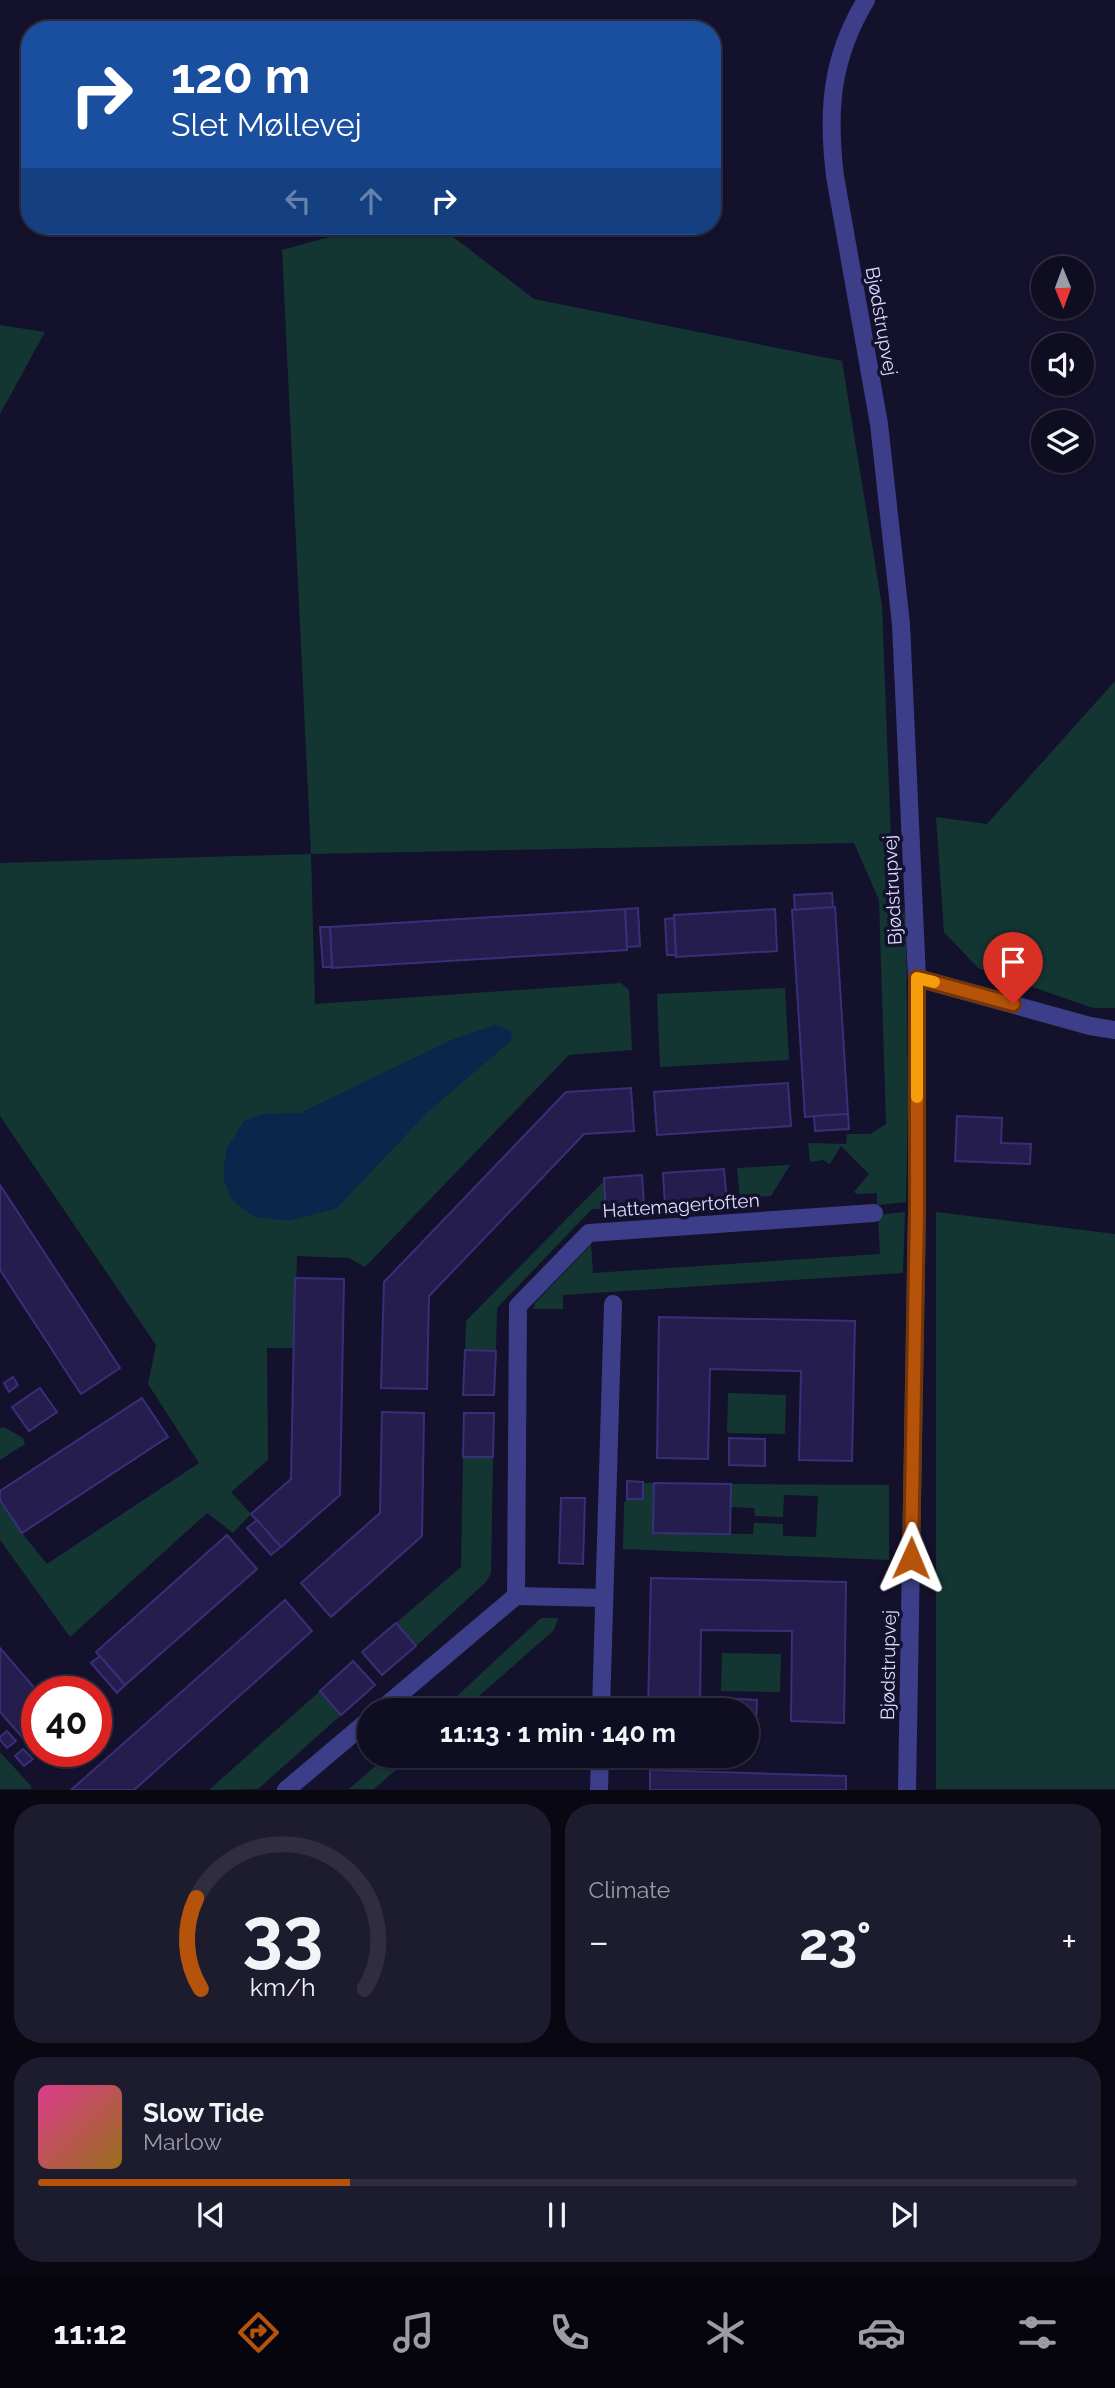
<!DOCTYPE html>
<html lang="en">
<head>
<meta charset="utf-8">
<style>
  body { margin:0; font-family:Raleway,sans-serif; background:#1d1b2e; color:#f1f3f6; height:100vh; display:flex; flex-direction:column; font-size:26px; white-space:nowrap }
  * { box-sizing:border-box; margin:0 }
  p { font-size:23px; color:#9b9ca5 }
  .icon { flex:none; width:38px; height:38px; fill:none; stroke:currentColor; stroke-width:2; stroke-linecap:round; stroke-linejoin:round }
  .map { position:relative; height:1790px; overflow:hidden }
  .drawer { display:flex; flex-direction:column; gap:14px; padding:14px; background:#080712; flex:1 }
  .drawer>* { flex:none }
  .banner { position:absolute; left:21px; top:21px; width:700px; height:214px; border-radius:28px; box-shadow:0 2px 5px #0004,0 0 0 2px #2f2d3f; background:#1a4fa0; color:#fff; overflow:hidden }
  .needle { width:46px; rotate:179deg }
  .buttons { position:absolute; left:1031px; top:256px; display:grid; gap:14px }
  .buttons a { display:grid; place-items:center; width:63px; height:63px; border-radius:50%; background:#0f0d21; box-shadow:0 2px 5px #0004,0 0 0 2px #2f2d3f; font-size:35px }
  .speed { position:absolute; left:21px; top:1676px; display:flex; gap:14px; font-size:35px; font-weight:700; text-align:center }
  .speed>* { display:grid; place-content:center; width:91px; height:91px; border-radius:50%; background:#0f0d21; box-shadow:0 2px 5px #0004,0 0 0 2px #2f2d3f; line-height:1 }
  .speed .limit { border:10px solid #d22; background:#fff; color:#111 }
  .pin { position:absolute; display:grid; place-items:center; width:60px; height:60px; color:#fff; margin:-72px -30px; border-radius:50% 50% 50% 0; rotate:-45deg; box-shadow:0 0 7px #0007 }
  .pin .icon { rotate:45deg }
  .me { position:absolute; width:77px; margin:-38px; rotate:1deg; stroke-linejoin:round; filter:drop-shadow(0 0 5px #0008) }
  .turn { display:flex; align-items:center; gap:24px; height:147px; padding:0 35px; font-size:32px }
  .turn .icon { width:91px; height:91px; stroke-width:2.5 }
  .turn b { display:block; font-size:49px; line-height:60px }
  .lanes { display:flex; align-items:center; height:66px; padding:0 35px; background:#0003; justify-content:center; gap:35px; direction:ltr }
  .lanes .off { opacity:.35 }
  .big { font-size:52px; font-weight:700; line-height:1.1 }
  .drawer .widget { flex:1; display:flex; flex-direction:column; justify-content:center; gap:10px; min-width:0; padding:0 24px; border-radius:28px; background:#1d1b2e }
  .drawer .dial { align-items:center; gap:0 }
  .dial svg { height:182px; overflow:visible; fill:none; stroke:#2f2d3f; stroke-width:7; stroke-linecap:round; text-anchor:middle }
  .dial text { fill:#f1f3f6; stroke:none }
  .song { display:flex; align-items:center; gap:21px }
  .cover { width:84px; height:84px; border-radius:10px; background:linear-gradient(135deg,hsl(330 70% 55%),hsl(40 70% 35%)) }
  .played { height:7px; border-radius:4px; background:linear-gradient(90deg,#b45309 30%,#2f2d3f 30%) }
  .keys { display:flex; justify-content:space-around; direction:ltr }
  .heat { display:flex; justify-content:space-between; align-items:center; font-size:38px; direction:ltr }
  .drawer .tiles { flex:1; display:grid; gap:14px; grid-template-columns:1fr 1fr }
  .widget:last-child { grid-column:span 2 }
  .trip { position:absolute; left:357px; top:1698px; width:402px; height:70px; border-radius:35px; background:#0f0d21; box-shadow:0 2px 5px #0004,0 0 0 2px #2f2d3f; font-weight:700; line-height:70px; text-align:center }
  .tab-bar { display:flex; height:112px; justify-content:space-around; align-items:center; background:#06050d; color:#9b9ca5 }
  .tab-bar .icon { width:49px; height:49px }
  .tab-bar .on { color:#b45309 }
  .tab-bar b { font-size:32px; color:#f1f3f6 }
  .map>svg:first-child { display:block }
</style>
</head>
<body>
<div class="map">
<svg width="1115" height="1790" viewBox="0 0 1115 1790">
  <rect width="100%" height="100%" fill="#14112c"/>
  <g fill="#143633">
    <path d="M 365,227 L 452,236 L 534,299 L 842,361 L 882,606 L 891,841 L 906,920 L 908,1107 L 906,1202 L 877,1205 L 877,1193 L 857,1194 L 854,1192 L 869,1174 L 841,1146 L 830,1164 L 823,1160 L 810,1162 L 808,1143 L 846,1144 L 847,1134 L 870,1134 L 886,1124 L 879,900 L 854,843 L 311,854 L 315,1004 L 621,983 L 629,990 L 632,1050 L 569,1055 L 365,1267 L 349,1258 L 297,1256 L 294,1348 L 267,1348 L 268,1460 L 231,1492 L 251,1514 L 233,1533 L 207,1513 L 70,1637 L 0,1540 L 0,1500 L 22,1533 L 47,1564 L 199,1463 L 148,1384 L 156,1345 L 0,1116 L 0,863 L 311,854 L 282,250 Z"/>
    <path d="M 0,325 L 45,332 L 0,414 Z"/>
    <path d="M 1115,681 L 1115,1008 L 1093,1008 L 978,968 L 944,932 L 936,817 L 987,824 Z"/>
    <path d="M 785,988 L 789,1060 L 660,1067 L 657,994 Z"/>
    <path d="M 790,1165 L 771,1196 L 740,1198 L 737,1168 Z"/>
    <path d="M 604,1181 L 606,1209 L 592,1209 L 497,1308 L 496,1351 L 465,1350 L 466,1321 Z"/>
    <path d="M 905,1212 L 903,1273 L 563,1295 L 563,1309 L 533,1309 L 535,1303 L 591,1245 L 593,1273 L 880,1254 L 878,1215 Z"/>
    <path d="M 936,1212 L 1115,1234 L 1115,1789 L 936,1789 Z"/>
    <path d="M 728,1393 L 786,1395 L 785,1434 L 727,1433 Z"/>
    <path d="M 4,1427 L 23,1438 L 25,1444 L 0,1460 L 0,1428 Z"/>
    <path d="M 463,1457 L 493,1457 L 491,1573 L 486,1582 L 416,1646 L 396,1623 L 461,1567 Z"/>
    <path d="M 643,1483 L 654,1483 L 654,1533 L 753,1534 L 754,1523 L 783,1524 L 783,1536 L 816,1537 L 818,1496 L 784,1495 L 783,1517 L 755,1516 L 754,1508 L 730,1507 L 731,1484 L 889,1485 L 889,1560 L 623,1549 L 624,1503 L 627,1499 L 642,1499 Z"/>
    <path d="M 541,1618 L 558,1618 L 554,1630 L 463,1710 L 442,1710 Z"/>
    <path d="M 722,1653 L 781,1654 L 780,1692 L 721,1691 Z"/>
    <path d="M 320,1691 L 341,1715 L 258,1789 L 209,1790 Z"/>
    <path d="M 0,1752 L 31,1786 L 31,1789 L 0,1789 Z"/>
    <path d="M 388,1755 L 413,1755 L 374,1789 L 349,1789 Z"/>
  </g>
  <path fill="#0b264b" d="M 495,1025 L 506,1028 L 512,1032 L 511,1041 L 429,1111 L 337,1208 L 290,1221 L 254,1217 L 232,1200 L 224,1181 L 224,1166 L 227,1148 L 244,1121 L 264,1114 L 300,1113 L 451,1040 Z"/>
  <g fill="#241d4d" stroke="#392f79" stroke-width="2">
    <path d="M 832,893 L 833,907 L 795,910 L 794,895 Z"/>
    <path d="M 835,907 L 848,1114 L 805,1117 L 792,910 Z"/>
    <path d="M 638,908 L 640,946 L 627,947 L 625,909 Z"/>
    <path d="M 625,909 L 627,950 L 332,968 L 330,927 Z"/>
    <path d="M 775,909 L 777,951 L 676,957 L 674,915 Z"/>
    <path d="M 674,918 L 676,955 L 667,955 L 665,919 Z"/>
    <path d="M 320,927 L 330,927 L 332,967 L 323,967 Z"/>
    <path d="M 788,1083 L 791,1126 L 657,1135 L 654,1092 Z"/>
    <path d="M 631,1088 L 634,1131 L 584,1134 L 429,1296 L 427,1389 L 381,1388 L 384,1282 L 566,1092 Z"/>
    <path d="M 848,1114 L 849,1129 L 815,1131 L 814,1116 Z"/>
    <path d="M 957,1116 L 1002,1118 L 1001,1143 L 1031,1144 L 1030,1164 L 955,1161 Z"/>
    <path d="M 724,1169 L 727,1202 L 665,1206 L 663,1173 Z"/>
    <path d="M 642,1175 L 644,1206 L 606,1209 L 604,1178 Z"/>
    <path d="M 0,1185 L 120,1368 L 81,1394 L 0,1270 Z"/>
    <path d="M 295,1278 L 344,1279 L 340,1495 L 281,1547 L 251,1514 L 291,1479 Z"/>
    <path d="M 659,1317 L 855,1321 L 852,1461 L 799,1460 L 801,1371 L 710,1369 L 708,1459 L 657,1458 Z"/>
    <path d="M 465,1350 L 496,1351 L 494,1395 L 463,1395 Z"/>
    <path d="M 13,1377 L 18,1385 L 9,1392 L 4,1383 Z"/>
    <path d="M 40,1388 L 57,1412 L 29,1431 L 12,1407 Z"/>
    <path d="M 142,1398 L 168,1437 L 22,1533 L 0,1500 L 0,1491 Z"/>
    <path d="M 382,1412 L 424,1413 L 422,1536 L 331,1617 L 301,1583 L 380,1513 Z"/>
    <path d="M 464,1413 L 494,1413 L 493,1457 L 463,1457 Z"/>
    <path d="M 729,1438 L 765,1439 L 765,1466 L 729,1465 Z"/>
    <path d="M 627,1481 L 643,1482 L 643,1499 L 627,1499 Z"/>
    <path d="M 654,1483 L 731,1484 L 730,1534 L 653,1533 Z"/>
    <path d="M 561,1498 L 585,1498 L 583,1564 L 559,1563 Z"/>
    <path d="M 257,1520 L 281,1547 L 271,1555 L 247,1528 Z"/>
    <path d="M 227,1535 L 257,1569 L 125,1685 L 96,1652 Z"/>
    <path d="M 651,1578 L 846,1582 L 844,1723 L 791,1721 L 792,1631 L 701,1630 L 700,1710 L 648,1710 Z"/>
    <path d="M 285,1600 L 312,1631 L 134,1790 L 71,1790 Z"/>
    <path d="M 396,1623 L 416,1646 L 382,1675 L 362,1652 Z"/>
    <path d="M 0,1648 L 38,1692 L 37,1752 L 58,1752 L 45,1763 L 0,1712 Z"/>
    <path d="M 100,1656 L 125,1685 L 117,1693 L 91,1663 Z"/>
    <path d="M 353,1661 L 375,1685 L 341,1715 L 320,1691 Z"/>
    <path d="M 721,1698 L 757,1700 L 756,1725 L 747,1725 L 747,1710 L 720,1710 Z"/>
    <path d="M 7,1731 L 16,1741 L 7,1748 L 0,1740 L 0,1737 Z"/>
    <path d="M 23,1749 L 33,1759 L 24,1766 L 15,1756 Z"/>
    <path d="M 650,1770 L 846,1776 L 846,1790 L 650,1790 Z"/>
  </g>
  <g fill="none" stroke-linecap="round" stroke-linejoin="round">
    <g stroke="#3d3e8a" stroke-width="18">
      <path d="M 866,0 C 831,58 827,110 835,176 L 879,424 L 901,624 L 917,978 L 917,1210 L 907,1790"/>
      <path d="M 917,978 L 1090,1026 L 1115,1030"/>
      <path d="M 516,1596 L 604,1598"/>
      <path d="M 381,1710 L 516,1596 L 518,1306 L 589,1233 L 874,1213"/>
      <path d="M 601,1710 L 613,1304"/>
      <path d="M 286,1790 L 369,1720"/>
      <path d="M 599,1790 L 600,1755"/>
    </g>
  </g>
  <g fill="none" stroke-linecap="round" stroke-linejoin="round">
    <g stroke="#753606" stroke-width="18">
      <path id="route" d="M 911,1558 L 917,1210 L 917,978 L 1013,1004"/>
    </g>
    <use href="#route" stroke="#b45309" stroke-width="12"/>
    <path stroke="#f59e0b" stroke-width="12" d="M 917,1097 L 917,978 L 934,982"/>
  </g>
  <g text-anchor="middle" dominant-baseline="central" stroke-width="7" stroke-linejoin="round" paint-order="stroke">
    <g font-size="19" fill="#dedcff" stroke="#14112c">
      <text transform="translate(882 321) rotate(80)">Bjødstrupvej</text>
      <text transform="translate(892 890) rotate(-93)">Bjødstrupvej</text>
      <text transform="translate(681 1205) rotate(-4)">Hattemagertoften</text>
      <text transform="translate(888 1665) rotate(-89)">Bjødstrupvej</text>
    </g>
  </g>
</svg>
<div class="buttons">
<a><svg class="needle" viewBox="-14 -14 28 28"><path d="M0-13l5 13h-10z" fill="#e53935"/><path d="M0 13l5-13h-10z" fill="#9b9ca5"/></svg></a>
<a><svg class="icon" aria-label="sound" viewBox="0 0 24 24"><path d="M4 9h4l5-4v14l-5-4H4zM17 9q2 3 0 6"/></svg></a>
<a><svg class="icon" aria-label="layers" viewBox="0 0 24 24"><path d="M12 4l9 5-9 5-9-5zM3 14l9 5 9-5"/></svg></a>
</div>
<div class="speed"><div class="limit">40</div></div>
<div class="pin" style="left:1013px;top:1004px;background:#d93025"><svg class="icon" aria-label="arrive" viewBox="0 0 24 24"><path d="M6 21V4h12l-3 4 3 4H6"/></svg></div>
<svg class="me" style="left:911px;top:1558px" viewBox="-20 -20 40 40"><path d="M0-17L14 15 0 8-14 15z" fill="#b45309" stroke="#fff" stroke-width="4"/></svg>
<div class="trip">11:13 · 1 min · 140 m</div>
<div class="banner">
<div class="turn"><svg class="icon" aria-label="right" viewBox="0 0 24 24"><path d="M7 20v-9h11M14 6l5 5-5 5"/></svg><div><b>120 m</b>Slet Møllevej</div></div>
<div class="lanes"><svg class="icon off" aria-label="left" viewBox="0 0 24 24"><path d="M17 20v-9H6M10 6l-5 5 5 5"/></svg><svg class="icon off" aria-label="ahead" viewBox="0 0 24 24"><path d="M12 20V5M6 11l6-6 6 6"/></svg><svg class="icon" aria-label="right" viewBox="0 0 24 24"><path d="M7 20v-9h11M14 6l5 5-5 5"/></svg></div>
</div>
</div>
<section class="drawer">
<div class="tiles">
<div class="widget dial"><svg viewBox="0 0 100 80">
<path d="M14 69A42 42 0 1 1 86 69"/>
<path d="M14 69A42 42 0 0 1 12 29" stroke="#b45309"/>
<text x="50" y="56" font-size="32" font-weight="700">33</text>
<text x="50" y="72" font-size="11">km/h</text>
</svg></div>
<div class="widget"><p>Climate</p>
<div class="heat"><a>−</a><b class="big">23°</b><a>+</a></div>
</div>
<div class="widget">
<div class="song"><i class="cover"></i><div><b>Slow Tide</b><p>Marlow</p></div></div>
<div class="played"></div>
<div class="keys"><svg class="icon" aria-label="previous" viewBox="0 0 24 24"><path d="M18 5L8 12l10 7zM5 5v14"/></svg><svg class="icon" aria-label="pause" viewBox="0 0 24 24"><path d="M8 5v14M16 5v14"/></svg><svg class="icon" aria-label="next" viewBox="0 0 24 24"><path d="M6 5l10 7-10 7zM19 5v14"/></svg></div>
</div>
</div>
</section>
<nav class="tab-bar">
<b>11:12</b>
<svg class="icon on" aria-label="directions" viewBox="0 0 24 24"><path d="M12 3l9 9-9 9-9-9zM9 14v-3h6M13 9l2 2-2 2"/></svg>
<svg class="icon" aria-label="music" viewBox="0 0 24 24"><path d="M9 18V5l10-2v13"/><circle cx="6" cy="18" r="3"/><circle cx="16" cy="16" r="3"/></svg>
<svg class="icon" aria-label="phone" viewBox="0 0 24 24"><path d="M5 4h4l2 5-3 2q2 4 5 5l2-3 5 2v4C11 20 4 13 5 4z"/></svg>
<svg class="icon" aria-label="climate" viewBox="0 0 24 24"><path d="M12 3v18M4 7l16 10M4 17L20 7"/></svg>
<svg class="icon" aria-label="car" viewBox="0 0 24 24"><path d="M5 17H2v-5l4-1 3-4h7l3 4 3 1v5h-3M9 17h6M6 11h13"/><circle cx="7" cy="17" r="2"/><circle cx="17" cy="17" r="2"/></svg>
<svg class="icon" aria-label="filters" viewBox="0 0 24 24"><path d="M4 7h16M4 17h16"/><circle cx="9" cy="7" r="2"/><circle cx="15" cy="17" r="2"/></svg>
</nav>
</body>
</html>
